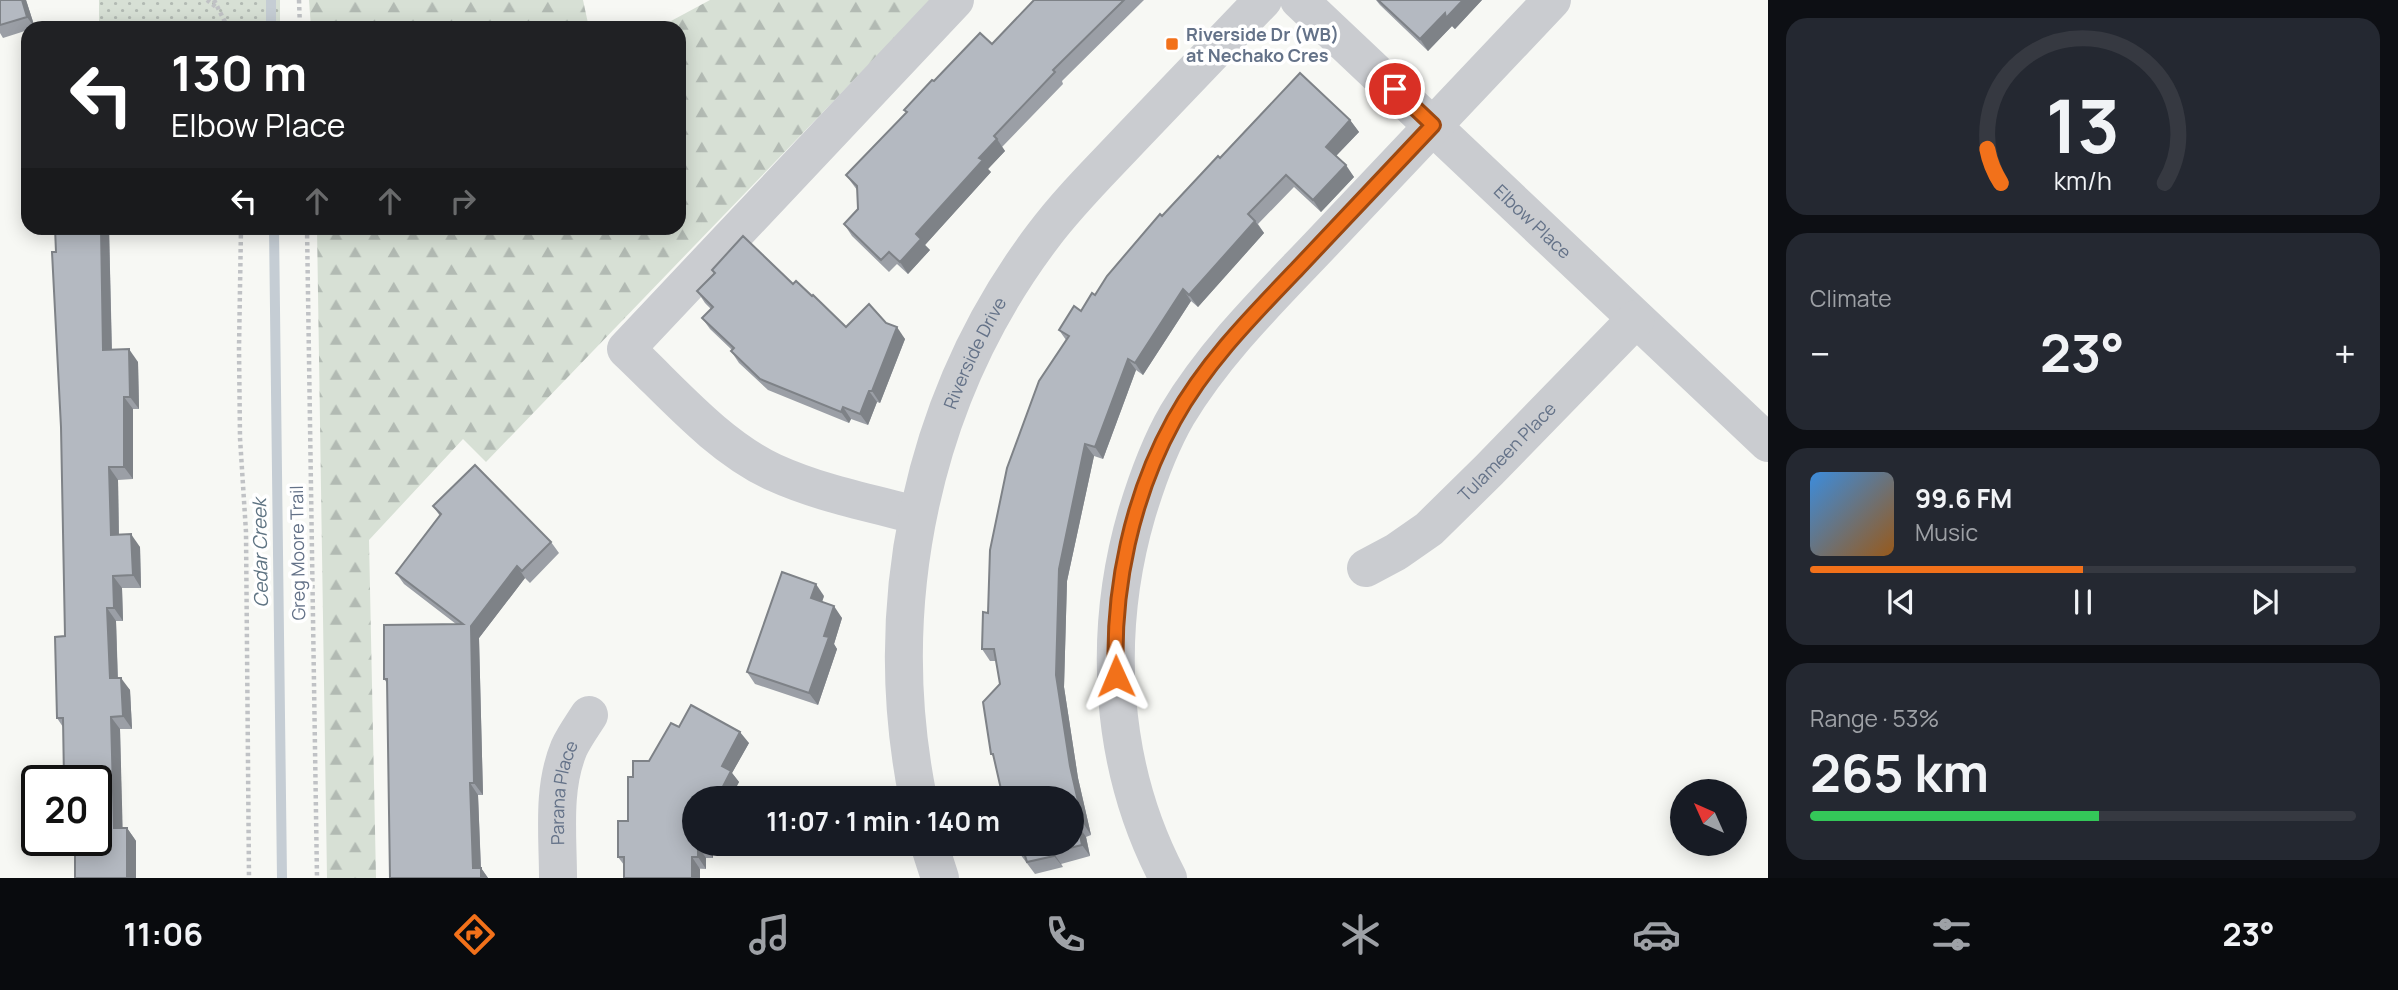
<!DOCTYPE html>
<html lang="en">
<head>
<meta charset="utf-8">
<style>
  body { margin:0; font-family:Manrope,sans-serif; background:#242831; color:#f1f3f6; height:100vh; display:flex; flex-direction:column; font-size:26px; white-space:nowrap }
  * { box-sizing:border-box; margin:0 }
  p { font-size:23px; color:#9ea1a6 }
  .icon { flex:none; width:38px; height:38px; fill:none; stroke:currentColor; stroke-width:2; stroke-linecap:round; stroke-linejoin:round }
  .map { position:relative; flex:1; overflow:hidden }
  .panel { display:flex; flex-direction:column; gap:18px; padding:18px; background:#0d0f14; width:630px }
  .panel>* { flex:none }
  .top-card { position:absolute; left:21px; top:21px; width:665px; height:214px; border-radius:21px; box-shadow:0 4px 18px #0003; background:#202124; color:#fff; overflow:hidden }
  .needle { width:46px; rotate:315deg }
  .buttons { position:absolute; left:1670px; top:779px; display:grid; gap:14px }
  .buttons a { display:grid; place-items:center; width:77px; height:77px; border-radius:50%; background:#171b24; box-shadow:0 4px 18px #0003; font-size:35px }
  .speed { position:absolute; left:21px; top:765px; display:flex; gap:14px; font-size:35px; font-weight:700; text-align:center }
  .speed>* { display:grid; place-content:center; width:91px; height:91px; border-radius:50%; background:#171b24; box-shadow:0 4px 18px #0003; line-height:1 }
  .speed .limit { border:4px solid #111; border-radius:10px; background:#fff; color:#111 }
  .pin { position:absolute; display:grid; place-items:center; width:60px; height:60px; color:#fff; margin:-30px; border:4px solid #fff; border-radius:50%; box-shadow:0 2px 7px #0007 }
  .me { position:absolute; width:77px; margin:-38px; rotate:359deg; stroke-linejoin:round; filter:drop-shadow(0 0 5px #0008) }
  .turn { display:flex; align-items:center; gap:24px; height:147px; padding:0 35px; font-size:32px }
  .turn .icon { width:91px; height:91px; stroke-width:2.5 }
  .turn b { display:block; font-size:49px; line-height:60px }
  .lanes { display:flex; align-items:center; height:66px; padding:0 35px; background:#0003; justify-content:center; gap:35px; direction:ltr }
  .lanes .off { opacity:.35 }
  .big { font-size:52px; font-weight:700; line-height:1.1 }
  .panel .widget { flex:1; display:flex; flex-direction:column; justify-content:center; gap:10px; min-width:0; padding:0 24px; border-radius:21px; background:#242831 }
  .panel .dial { align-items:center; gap:0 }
  .dial svg { height:182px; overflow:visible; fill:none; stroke:#363941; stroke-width:7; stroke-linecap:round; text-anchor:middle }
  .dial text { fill:#f1f3f6; stroke:none }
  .song { display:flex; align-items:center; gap:21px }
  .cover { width:84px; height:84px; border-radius:10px; background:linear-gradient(135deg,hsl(210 70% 55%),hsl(30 70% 35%)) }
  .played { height:7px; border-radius:4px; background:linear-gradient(90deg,#f2711a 50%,#363941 50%) }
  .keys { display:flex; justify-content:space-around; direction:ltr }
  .heat { display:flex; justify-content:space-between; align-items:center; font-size:38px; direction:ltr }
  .charge { height:10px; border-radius:5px; background:linear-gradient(90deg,#34c759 53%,#363941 0) }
  .trip { position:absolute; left:682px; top:786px; width:402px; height:70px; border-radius:35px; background:#171b24; box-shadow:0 4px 18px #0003; font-weight:700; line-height:70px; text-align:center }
  .menu { display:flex; height:112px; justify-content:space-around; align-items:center; background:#090b0e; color:#9ea1a6 }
  .menu .icon { width:49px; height:49px }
  .menu .active { color:#f2711a }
  .menu b { font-size:32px; color:#f1f3f6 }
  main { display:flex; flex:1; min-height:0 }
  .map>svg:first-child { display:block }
</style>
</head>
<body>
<main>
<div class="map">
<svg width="1768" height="878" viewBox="0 0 1768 878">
  <defs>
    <pattern id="forest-firs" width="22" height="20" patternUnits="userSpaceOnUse" patternTransform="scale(1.75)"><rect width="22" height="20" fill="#d7e0d5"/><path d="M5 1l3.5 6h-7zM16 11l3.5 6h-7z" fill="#b2bab3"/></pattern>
    <pattern id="park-dots" width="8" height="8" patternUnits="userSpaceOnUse" patternTransform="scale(1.75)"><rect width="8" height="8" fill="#d7e0d5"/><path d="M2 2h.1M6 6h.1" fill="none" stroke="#b2bab3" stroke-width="1.8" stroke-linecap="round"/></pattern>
  </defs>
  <rect width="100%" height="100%" fill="#f7f8f4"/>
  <g fill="url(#forest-firs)">
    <path d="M 309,0 L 583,0 L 589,28 L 311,28 Z"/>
    <path d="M 710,0 L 931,0 L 486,462 L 463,439 L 369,540 L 376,878 L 327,878 L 317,228 L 679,228 L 679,28 L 658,28 Z"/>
  </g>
  <rect fill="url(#park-dots)" x="99" y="0" width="181" height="28"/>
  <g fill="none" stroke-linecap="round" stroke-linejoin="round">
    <g stroke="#c5cdd4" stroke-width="10">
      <path d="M 271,0 L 271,28"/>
      <path d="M 274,228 L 282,878"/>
    </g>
    <g stroke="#c0c2c5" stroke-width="4.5" stroke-dasharray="3.5 3.5" stroke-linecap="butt">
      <path d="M 207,0 L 216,7"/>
      <path d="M 214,0 L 228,28"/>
      <path d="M 299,0 L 300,28"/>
      <path d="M 241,228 L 239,348 L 240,438 L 246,532 L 249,878"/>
      <path d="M 307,228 L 317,878"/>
    </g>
    <g stroke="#caccd0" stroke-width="38">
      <path id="s1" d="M 1299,0 L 1768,443"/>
      <path d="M 917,515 C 869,503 819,493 773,472 C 716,445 671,391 626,349 L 955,0"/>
      <path id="s2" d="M 1366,568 L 1396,552 L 1429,529 L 1489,470 L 1636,319"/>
      <path id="s3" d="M 918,798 C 879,603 922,396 1043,236 C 1069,201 1101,170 1131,138 C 1175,92 1219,46 1263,0"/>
      <path d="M 929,844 L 940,878"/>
      <path id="s4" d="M 558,878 C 558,835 552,789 569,748 C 574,737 582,726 589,715"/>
      <path d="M 1168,878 C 1109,766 1102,633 1137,513 C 1147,480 1159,446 1177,415 C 1216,350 1271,297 1323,242 C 1399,161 1476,81 1552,0"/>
    </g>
  </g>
  <g fill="#9b9fa6">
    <path d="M 0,0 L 28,0 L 26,0 L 35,28 L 28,28 L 28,30 L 3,38 L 0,33 Z"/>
    <path d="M 1034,0 L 1144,0 L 1062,81 L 1063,84 L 1002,147 L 1005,151 L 988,169 L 991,172 L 925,245 L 930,250 L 908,274 L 897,264 L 889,272 L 852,236 L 844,224 L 858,209 L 857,190 L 846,175 L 906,113 L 934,81 L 992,44 Z"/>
    <path d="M 1376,0 L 1482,0 L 1455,29 L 1452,26 L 1428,51 L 1380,5 Z"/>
    <path d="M 1350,120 L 1359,132 L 1336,156 L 1354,177 L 1321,212 L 1294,187 L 1258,224 L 1264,233 L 1198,307 L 1191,301 L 1143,375 L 1136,370 L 1103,459 L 1094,456 L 1067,581 L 1064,687 L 1078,778 L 1091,835 L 1086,837 L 1090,856 L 1061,864 L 1063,867 L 1035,874 L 1017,850 L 1016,844 L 1013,844 L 1073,844 L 991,754 L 1000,684 L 996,661 L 990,661 L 982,649 L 988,613 L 1066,340 L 1059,330 L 1081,311 L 1162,216 L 1220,158 Z"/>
    <path d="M 55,228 L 109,228 L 112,350 L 138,362 L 139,409 L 133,409 L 133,479 L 118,480 L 119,535 L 140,547 L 141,588 L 122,588 L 123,621 L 116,621 L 118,678 L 130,690 L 132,729 L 120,729 L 122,828 L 127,828 L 136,841 L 96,840 L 63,727 L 57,718 L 65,636 L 61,427 Z"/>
    <path d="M 712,270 L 793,284 L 846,327 L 886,323 L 905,339 L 880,403 L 877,402 L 868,425 L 851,419 L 849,423 L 768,390 L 739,363 L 731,351 L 732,350 L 710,329 L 702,318 L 711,309 L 705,303 L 697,291 L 714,273 Z"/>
    <path d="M 433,506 L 551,542 L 559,553 L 530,583 L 525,578 L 479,638 L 483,795 L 478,795 L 481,868 L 488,878 L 390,878 L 387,683 L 384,679 L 456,624 L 404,584 L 396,573 L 440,516 Z"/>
    <path d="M 824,596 L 822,602 L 842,618 L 834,644 L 837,649 L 818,705 L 755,684 L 747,672 Z"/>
    <path d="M 679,727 L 749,743 L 732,773 L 739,782 L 695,844 L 713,844 L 713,858 L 706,858 L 706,869 L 624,865 L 618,857 L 628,821 L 633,777 L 649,761 Z"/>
  </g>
  <g fill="#7e8287">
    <path d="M 22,0 L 26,0 L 35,28 L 27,17 Z"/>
    <path d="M 1463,0 L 1482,0 L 1455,29 L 1452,26 L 1428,51 L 1420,39 L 1445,13 Z"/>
    <path d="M 1350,120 L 1359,132 L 1334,158 L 1326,147 Z"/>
    <path d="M 997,139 L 1005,151 L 988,169 L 991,172 L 925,245 L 930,250 L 908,274 L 900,262 L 916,234 L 979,158 Z"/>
    <path d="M 1346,165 L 1354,177 L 1321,212 L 1313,200 Z"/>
    <path d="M 1255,221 L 1264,233 L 1198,307 L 1189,295 Z"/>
    <path d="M 101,228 L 109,228 L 112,363 L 103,350 Z"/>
    <path d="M 1183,289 L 1191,301 L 1143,375 L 1135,363 Z"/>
    <path d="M 897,327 L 905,339 L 880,403 L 872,391 Z"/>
    <path d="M 129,349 L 138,362 L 139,409 L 130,397 Z"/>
    <path d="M 1128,359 L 1136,370 L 1103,459 L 1095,447 Z"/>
    <path d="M 869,391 L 877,402 L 868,425 L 860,414 Z"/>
    <path d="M 124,397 L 133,409 L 133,479 L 124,467 Z"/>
    <path d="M 843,407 L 851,419 L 849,423 L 841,412 Z"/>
    <path d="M 1085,444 L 1094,456 L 1067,581 L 1064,687 L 1078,778 L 1091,835 L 1083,823 L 1070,766 L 1056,675 L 1059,569 Z"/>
    <path d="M 109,467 L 118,480 L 119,548 L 111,535 Z"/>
    <path d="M 131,534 L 140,547 L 141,588 L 133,575 Z"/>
    <path d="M 517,566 L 525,578 L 479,638 L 483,795 L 474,783 L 471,626 Z"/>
    <path d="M 113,576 L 122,588 L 123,621 L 114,608 Z"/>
    <path d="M 816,584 L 824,596 L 819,610 L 811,598 Z"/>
    <path d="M 834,606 L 842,618 L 834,644 L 837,649 L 818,705 L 809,693 L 824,636 Z"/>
    <path d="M 107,608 L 116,621 L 118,691 L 110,678 Z"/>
    <path d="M 121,678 L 130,690 L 132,729 L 123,716 Z"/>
    <path d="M 111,717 L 120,729 L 123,841 L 114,828 Z"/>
    <path d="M 740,732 L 749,743 L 732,773 L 739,782 L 731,798 L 717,798 L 722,766 Z"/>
    <path d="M 470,783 L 478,795 L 481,873 L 481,868 L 488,878 L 480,878 L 473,868 Z"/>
    <path d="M 1078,825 L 1086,837 L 1090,856 L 1082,845 Z"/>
    <path d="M 127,828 L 136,841 L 136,878 L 127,878 Z"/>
    <path d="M 705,844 L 713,844 L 713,858 L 705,846 Z"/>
    <path d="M 698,846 L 706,858 L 706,869 L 698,857 Z"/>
    <path d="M 1053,852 L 1063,867 L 1054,856 Z"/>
    <path d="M 692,857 L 700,869 L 700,878 L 692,878 Z"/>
  </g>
  <g fill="#b4b9c1" stroke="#7e8287" stroke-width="2">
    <path d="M 0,0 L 22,0 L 27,17 L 0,25 Z"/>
    <path d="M 1034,0 L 1124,0 L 1053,70 L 1055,72 L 994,136 L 997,139 L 979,158 L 983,160 L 916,234 L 921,239 L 900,262 L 889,252 L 881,260 L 844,224 L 858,209 L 857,186 L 846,175 L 907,112 L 904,110 L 932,80 L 934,81 L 980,33 L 992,44 Z"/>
    <path d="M 1378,0 L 1463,0 L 1446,18 L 1445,13 L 1420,39 Z"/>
    <path d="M 1300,73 L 1350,120 L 1326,147 L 1346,165 L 1313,200 L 1286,175 L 1248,214 L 1255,221 L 1189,295 L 1183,289 L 1135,363 L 1128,359 L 1095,447 L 1085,444 L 1059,569 L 1056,675 L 1070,766 L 1083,823 L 1078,825 L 1082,845 L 1053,852 L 1054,856 L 1027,862 L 1023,849 L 1017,850 L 1015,844 L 1073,844 L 1073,798 L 1003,798 L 993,754 L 991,754 L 983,702 L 1000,684 L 994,649 L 982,649 L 983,612 L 988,613 L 990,550 L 1007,468 L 1039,381 L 1069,336 L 1059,330 L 1074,306 L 1081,311 L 1092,293 L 1095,295 L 1107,276 L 1160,214 L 1162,216 L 1218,156 L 1220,158 Z"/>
    <path d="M 55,228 L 101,228 L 103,350 L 129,349 L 130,397 L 124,397 L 124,467 L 109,467 L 111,535 L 131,534 L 133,575 L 113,576 L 114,608 L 107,608 L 110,678 L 121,678 L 123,716 L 111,717 L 114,828 L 127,828 L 127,878 L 75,878 L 75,840 L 96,840 L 96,780 L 64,780 L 63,718 L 57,718 L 55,637 L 65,636 L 61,427 L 52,252 L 56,252 Z"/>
    <path d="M 743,236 L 793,284 L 796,281 L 812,296 L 813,295 L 846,327 L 869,304 L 886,323 L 897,327 L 872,391 L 869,391 L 860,414 L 843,407 L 841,412 L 760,379 L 731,351 L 734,348 L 702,318 L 713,307 L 697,291 L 715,273 L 712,270 Z"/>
    <path d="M 475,465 L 551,542 L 522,571 L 517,566 L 471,626 L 474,783 L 470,783 L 473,868 L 481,868 L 481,878 L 390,878 L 387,679 L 384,679 L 384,625 L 463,624 L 396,573 L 441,514 L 433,506 Z"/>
    <path d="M 782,572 L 816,584 L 811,598 L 834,606 L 824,636 L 829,637 L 809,693 L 747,672 Z"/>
    <path d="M 691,705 L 740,732 L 722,766 L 731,771 L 717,798 L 695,798 L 695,844 L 705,844 L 705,846 L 698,846 L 698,857 L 692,857 L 692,878 L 624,878 L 624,857 L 618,857 L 618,821 L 628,821 L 628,777 L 633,777 L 633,761 L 649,761 L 671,723 L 679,727 Z"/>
  </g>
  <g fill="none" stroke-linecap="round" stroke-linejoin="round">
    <g stroke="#9d4911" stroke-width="18">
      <path id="route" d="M 1116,676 C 1112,589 1132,496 1174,420 C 1206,362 1253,315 1298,268 C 1343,220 1388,173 1433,125 L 1395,89"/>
    </g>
    <use href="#route" stroke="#f2711a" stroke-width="12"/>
  </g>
  <rect fill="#f2711a" stroke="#fff" stroke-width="2.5" x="1165" y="37" width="14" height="14" rx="3.5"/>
  <g text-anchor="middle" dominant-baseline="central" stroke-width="7" stroke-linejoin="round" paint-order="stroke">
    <g font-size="18" font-weight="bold" fill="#647288" stroke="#fff" text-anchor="start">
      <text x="1186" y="34">Riverside Dr (WB)<tspan x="1186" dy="21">at Nechako Cres</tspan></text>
    </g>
    <g font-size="18" fill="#647288" stroke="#fff">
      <text stroke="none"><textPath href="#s1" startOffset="322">Elbow Place</textPath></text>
      <text stroke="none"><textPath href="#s3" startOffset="457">Riverside Drive</textPath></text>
      <text stroke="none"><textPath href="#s2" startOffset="184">Tulameen Place</textPath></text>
      <text transform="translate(297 553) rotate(-91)">Greg Moore Trail</text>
      <text stroke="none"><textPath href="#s4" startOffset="86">Parana Place</textPath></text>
    </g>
    <g font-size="19" font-style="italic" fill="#5f7483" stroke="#fff">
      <text transform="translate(260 553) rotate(-91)">Cedar Creek</text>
    </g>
  </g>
</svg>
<div class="buttons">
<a><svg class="needle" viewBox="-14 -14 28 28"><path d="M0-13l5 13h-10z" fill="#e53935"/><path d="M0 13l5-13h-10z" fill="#9ea1a6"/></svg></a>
</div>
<div class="speed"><div class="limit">20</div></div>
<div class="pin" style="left:1395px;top:89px;background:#d93025"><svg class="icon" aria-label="arrive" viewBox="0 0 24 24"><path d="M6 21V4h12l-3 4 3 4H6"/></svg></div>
<svg class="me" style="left:1116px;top:676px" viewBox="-20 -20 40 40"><path d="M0-17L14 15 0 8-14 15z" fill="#f2711a" stroke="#fff" stroke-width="4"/></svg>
<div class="trip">11:07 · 1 min · 140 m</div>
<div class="top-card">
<div class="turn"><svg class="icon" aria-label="left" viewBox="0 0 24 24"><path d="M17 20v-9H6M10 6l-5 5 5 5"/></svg><div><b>130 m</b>Elbow Place</div></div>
<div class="lanes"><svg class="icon" aria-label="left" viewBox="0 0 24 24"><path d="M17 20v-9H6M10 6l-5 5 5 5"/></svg><svg class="icon off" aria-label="ahead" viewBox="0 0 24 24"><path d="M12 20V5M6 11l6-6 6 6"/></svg><svg class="icon off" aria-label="ahead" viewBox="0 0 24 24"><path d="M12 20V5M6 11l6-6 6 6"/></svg><svg class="icon off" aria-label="right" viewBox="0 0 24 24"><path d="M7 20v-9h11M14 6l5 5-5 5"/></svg></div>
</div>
</div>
<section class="panel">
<div class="widget dial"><svg viewBox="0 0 100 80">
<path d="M14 69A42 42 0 1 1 86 69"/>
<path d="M14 69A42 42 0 0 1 8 54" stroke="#f2711a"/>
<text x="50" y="56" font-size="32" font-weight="700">13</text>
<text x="50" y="72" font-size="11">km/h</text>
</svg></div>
<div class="widget"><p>Climate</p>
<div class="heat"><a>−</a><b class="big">23°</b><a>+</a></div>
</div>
<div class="widget">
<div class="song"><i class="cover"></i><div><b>99.6 FM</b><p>Music</p></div></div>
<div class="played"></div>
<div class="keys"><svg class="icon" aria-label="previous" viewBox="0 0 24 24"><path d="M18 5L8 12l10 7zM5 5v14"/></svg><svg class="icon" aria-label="pause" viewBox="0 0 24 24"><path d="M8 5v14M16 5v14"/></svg><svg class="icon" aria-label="next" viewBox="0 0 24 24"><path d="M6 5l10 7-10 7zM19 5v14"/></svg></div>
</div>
<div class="widget"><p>Range · 53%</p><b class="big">265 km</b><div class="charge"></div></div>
</section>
</main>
<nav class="menu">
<b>11:06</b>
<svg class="icon active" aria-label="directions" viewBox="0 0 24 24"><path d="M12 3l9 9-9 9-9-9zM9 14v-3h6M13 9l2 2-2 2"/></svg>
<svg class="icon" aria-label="music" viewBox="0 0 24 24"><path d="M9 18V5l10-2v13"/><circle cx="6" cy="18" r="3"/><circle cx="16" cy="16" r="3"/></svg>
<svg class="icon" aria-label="phone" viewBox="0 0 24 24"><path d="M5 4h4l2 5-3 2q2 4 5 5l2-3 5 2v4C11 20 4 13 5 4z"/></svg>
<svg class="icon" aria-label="climate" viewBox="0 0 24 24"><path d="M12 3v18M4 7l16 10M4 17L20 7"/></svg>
<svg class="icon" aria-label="car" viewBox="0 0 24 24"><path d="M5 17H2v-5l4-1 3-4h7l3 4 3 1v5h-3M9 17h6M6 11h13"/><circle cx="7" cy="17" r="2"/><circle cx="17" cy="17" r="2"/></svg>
<svg class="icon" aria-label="filters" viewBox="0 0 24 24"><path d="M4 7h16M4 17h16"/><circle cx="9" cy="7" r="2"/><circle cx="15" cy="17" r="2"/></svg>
<b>23°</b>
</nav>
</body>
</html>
